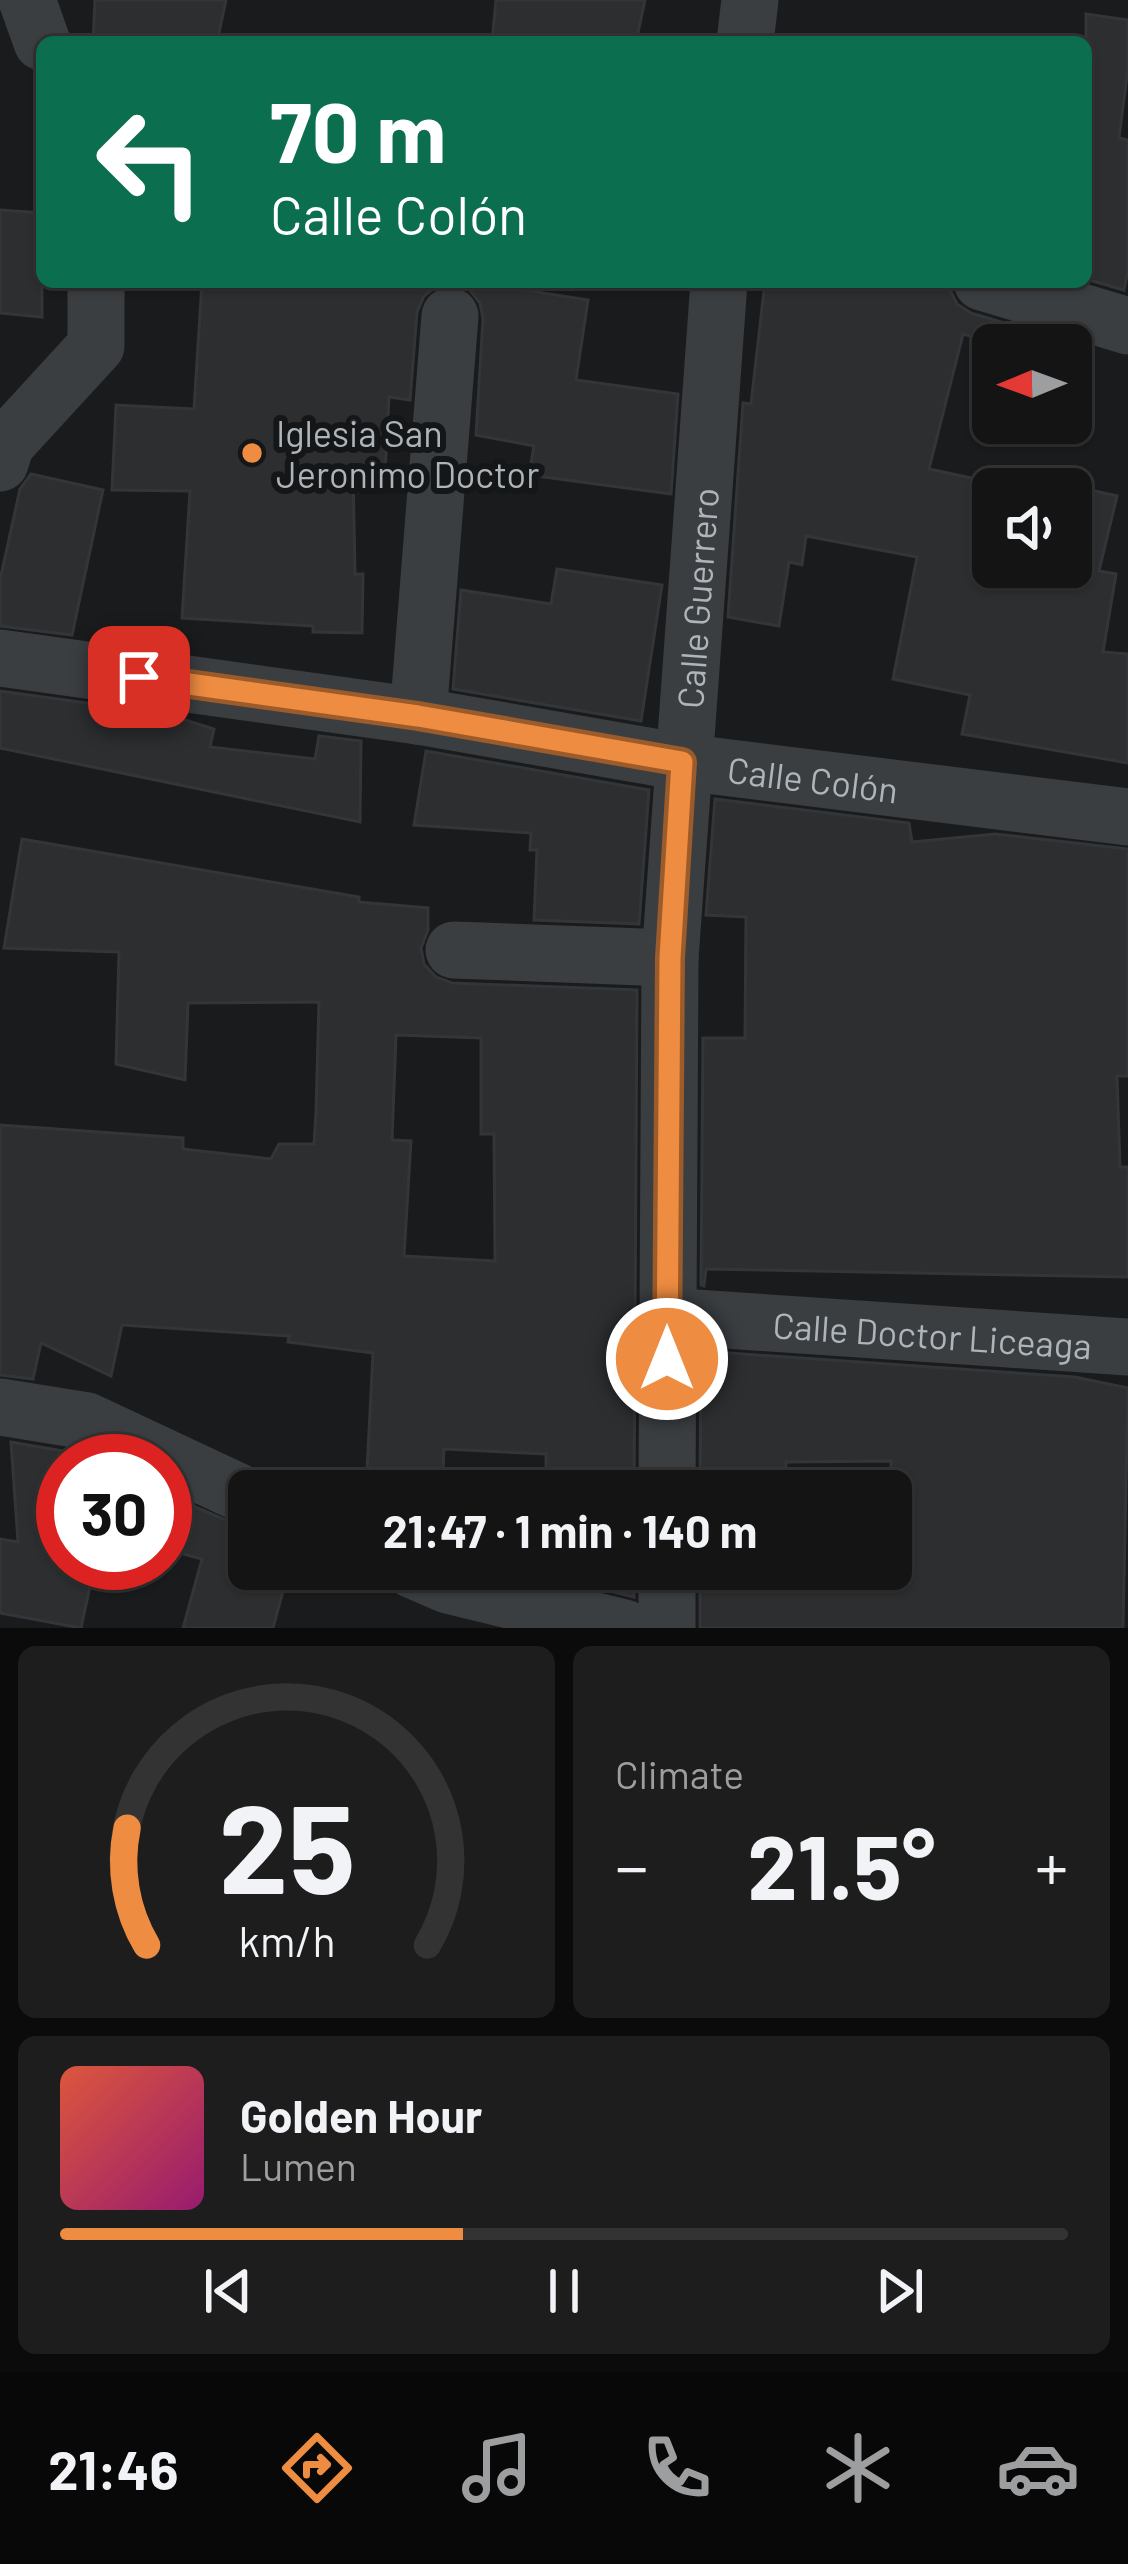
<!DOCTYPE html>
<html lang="en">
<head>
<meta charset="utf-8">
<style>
  body { margin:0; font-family:Barlow,sans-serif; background:#1d1d1e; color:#f1f3f6; height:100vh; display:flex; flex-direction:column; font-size:45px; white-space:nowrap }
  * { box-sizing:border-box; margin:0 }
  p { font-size:39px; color:#9d9ea0 }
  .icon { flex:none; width:66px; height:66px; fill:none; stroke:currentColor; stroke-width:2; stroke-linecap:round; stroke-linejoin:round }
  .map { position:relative; height:1628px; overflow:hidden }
  .details { display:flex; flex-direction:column; gap:18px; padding:18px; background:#0b0b0c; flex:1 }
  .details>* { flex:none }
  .top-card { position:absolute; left:36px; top:36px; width:1056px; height:252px; border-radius:18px; box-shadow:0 3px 9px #0004,0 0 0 3px #333334; background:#0b6e4f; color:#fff; overflow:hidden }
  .needle { width:78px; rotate:269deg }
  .fabs { position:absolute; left:972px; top:324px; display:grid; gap:24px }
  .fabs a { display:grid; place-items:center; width:120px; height:120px; border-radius:18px; background:#141415; box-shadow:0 3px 9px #0004,0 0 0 3px #333334; font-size:60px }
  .speed { position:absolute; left:36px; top:1434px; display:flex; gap:24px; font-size:60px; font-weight:700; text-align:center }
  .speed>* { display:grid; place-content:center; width:156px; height:156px; border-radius:50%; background:#141415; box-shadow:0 3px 9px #0004,0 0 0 3px #333334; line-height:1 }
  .speed .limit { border:18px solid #d22; background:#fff; color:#111 }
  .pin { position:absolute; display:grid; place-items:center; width:102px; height:102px; color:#fff; margin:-51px; border-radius:24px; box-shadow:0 6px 18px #0006 }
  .me { position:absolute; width:132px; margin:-66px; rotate:0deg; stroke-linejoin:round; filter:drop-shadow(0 0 9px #0008) }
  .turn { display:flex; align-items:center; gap:42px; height:252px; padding:0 36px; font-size:54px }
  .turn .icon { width:156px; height:156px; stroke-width:2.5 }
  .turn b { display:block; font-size:84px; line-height:102px }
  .big { font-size:90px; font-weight:700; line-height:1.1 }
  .details .widget { flex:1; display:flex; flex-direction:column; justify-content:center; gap:18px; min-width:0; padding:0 42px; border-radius:18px; background:#1d1d1e }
  .details .dial { align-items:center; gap:0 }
  .dial svg { height:312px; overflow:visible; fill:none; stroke:#333334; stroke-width:7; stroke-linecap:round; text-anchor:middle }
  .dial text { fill:#f1f3f6; stroke:none }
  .song { display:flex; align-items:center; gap:36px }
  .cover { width:144px; height:144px; border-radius:18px; background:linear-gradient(135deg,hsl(10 70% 55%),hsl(320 70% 35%)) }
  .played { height:12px; border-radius:6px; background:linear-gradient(90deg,#ee8c41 40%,#333334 40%) }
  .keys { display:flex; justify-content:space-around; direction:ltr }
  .heat { display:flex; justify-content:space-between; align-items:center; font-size:66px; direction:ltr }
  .details .tiles { flex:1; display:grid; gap:18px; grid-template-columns:1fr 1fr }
  .widget:last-child { grid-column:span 2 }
  .trip { position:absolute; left:228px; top:1470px; width:684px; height:120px; border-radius:18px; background:#141415; box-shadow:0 3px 9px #0004,0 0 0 3px #333334; font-weight:700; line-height:120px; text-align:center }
  .tabs { display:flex; height:192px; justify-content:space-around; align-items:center; background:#080808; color:#9d9ea0 }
  .tabs .icon { width:84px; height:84px }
  .tabs .current { color:#ee8c41 }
  .tabs b { font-size:54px; color:#f1f3f6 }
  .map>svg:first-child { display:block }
</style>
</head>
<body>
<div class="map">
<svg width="1128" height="1628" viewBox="0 0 1128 1628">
  <rect width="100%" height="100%" fill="#1a1b1c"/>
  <g fill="#2d2e30" stroke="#343538" stroke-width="3" fill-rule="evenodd">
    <path d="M 95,0 L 226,0 L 217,42 L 93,42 Z"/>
    <path d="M 496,0 L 645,0 L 636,42 L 492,42 Z"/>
    <path d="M 1086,14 L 1128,20 L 1128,68 L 1119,138 L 1128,140 L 1128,270 L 1124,290 L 1086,279 Z"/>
    <path d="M 0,210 L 42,213 L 42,317 L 0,313 Z"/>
    <path d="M 202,282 L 498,282 L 498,286 L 588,300 L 576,380 L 678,394 L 671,494 L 529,475 L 534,446 L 476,435 L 483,319 L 480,303 L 468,288 L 454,283 L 437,286 L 424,296 L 417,312 L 410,400 L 389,397 L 385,472 L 353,470 L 355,574 L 363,574 L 362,633 L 313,632 L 313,626 L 182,618 L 190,491 L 112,490 L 116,405 L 194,409 Z"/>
    <path d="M 765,282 L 946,282 L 957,304 L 971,313 L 1077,345 L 1002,345 L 963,334 L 929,469 L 1024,489 L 993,489 L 993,567 L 1071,567 L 1071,489 L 1053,489 L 1055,482 L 1117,496 L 1099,571 L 1116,574 L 1103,652 L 1128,654 L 1128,763 L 962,734 L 970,695 L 893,679 L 917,557 L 806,536 L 802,565 L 789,562 L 779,626 L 728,617 L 743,403 L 751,404 Z"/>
    <path d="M 31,474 L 103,490 L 72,635 L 0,626 L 0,580 L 20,489 Z"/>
    <path d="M 557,569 L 662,585 L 641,721 L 453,689 L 461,590 L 551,604 Z"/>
    <path d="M 0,691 L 166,714 L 214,729 L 210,747 L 315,759 L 319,736 L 361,741 L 360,822 L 0,748 Z"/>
    <path d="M 426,751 L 649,790 L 639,924 L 534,920 L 537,850 L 530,850 L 531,833 L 414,825 Z"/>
    <path d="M 715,799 L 909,823 L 912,842 L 995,834 L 1128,849 L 1128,1076 L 1117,1076 L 1120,1167 L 1128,1167 L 1128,1277 L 706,1269 L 704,1286 L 701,1285 L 703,1038 L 745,1038 L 746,917 L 706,915 Z"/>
    <path d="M 22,839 L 359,897 L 359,902 L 428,908 L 428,930 L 421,948 L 424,964 L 436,977 L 452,983 L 637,990 L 634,1491 L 546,1491 L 546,1454 L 444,1449 L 442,1491 L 366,1491 L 373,1353 L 288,1342 L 289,1336 L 122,1325 L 111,1376 L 41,1343 L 33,1379 L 0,1375 L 0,1125 L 183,1138 L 183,1149 L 271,1159 L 279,1144 L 314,1144 L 316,1111 L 319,1002 L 188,1003 L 185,1080 L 116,1064 L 119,952 L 4,948 ZM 396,1035 L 481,1038 L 481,1134 L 494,1134 L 495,1261 L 404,1256 L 411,1141 L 392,1140 Z"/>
    <path d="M 701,1351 L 1075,1377 L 1128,1388 L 1123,1628 L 700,1628 L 700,1569 L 891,1569 L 891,1461 L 786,1462 L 786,1491 L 700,1491 Z"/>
    <path d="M 11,1442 L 63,1451 L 63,1563 L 95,1563 L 81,1628 L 0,1613 L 0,1539 L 18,1542 Z"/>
    <path d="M 165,1494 L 249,1530 L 249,1569 L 289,1569 L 273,1628 L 183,1628 L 202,1559 L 165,1549 Z"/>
    <path d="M 534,1569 L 634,1569 L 634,1597 L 534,1572 Z"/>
  </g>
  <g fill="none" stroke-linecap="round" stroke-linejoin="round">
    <g stroke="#3b3e41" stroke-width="57">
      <path d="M 27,0 L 42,42"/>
      <path d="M 745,42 L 750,0"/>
      <path d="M 982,282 L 1128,326"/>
      <path d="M 0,463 L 6,444 L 96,346 L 96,282"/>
      <path id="s1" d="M 0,658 L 418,716 L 682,762 L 1128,817"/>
      <path d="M 418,716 L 450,316"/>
      <path d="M 454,950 L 670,958"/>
      <path id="s2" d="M 666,1316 L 1128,1347"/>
      <path d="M 0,1407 L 87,1421 L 249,1497"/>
      <path id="s3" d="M 667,1491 L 670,958 L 719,282"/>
      <path d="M 411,1569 L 448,1585 L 624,1628"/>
      <path d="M 667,1569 L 667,1628"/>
    </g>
  </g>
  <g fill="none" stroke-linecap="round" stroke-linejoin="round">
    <g stroke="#9b5b2a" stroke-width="30">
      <path id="route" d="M 139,677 L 418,716 L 682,762 L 670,958 L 667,1359"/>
    </g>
    <use href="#route" stroke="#ee8c41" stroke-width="21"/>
  </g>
  <circle fill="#ee8c41" stroke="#151617" stroke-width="4.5" cx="252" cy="453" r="12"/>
  <g text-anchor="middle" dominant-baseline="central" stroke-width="12" stroke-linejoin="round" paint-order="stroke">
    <g font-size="36" fill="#adb5bb" stroke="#151617" text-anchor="start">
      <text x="276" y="432">Iglesia San<tspan x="276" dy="41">Jeronimo Doctor</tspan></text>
    </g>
    <g font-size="36" fill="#adb5bb" stroke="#151617">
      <text stroke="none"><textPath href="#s3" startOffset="894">Calle Guerrero</textPath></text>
      <text stroke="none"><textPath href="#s1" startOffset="822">Calle Colón</textPath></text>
      <text stroke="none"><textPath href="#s2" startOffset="267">Calle Doctor Liceaga</textPath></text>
    </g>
  </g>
</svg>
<div class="fabs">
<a><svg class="needle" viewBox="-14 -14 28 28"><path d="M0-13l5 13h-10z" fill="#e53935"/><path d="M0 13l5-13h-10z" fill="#9d9ea0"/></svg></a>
<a><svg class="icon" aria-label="sound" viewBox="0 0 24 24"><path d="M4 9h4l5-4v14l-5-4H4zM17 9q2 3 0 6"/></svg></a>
</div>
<div class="speed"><div class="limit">30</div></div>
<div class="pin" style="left:139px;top:677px;background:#d93025"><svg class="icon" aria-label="arrive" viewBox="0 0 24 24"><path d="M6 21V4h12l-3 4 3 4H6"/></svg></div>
<svg class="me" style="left:667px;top:1359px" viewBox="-20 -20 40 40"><circle r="17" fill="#ee8c41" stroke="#fff" stroke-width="3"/><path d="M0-11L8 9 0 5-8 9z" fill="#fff"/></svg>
<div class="trip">21:47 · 1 min · 140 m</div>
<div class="top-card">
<div class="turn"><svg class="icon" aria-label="left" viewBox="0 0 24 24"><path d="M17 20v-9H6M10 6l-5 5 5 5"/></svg><div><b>70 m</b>Calle Colón</div></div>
</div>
</div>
<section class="details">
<div class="tiles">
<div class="widget dial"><svg viewBox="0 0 100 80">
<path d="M14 69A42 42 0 1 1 86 69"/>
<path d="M14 69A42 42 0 0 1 9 39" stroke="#ee8c41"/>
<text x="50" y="56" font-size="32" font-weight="700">25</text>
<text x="50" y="72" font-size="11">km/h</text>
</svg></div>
<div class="widget"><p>Climate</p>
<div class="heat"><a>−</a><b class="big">21.5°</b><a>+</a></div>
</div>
<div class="widget">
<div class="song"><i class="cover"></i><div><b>Golden Hour</b><p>Lumen</p></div></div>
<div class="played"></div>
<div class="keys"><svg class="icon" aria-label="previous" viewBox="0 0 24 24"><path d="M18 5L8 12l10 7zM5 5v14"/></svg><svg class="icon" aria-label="pause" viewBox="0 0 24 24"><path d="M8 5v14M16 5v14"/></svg><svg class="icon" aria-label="next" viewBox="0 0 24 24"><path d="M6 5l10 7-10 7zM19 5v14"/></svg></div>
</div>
</div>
</section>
<nav class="tabs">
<b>21:46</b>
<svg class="icon current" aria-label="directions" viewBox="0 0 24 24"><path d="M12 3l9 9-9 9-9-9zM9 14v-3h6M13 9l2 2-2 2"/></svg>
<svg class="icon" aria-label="music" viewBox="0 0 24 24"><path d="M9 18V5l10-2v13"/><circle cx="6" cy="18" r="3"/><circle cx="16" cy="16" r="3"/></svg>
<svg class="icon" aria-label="phone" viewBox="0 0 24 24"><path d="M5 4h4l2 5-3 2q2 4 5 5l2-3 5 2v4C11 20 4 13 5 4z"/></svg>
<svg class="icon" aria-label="climate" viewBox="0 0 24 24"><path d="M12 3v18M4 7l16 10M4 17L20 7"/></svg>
<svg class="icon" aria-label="car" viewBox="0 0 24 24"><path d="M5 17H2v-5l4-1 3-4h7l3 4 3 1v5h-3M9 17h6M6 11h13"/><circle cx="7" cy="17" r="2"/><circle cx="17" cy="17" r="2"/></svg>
</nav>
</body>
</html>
